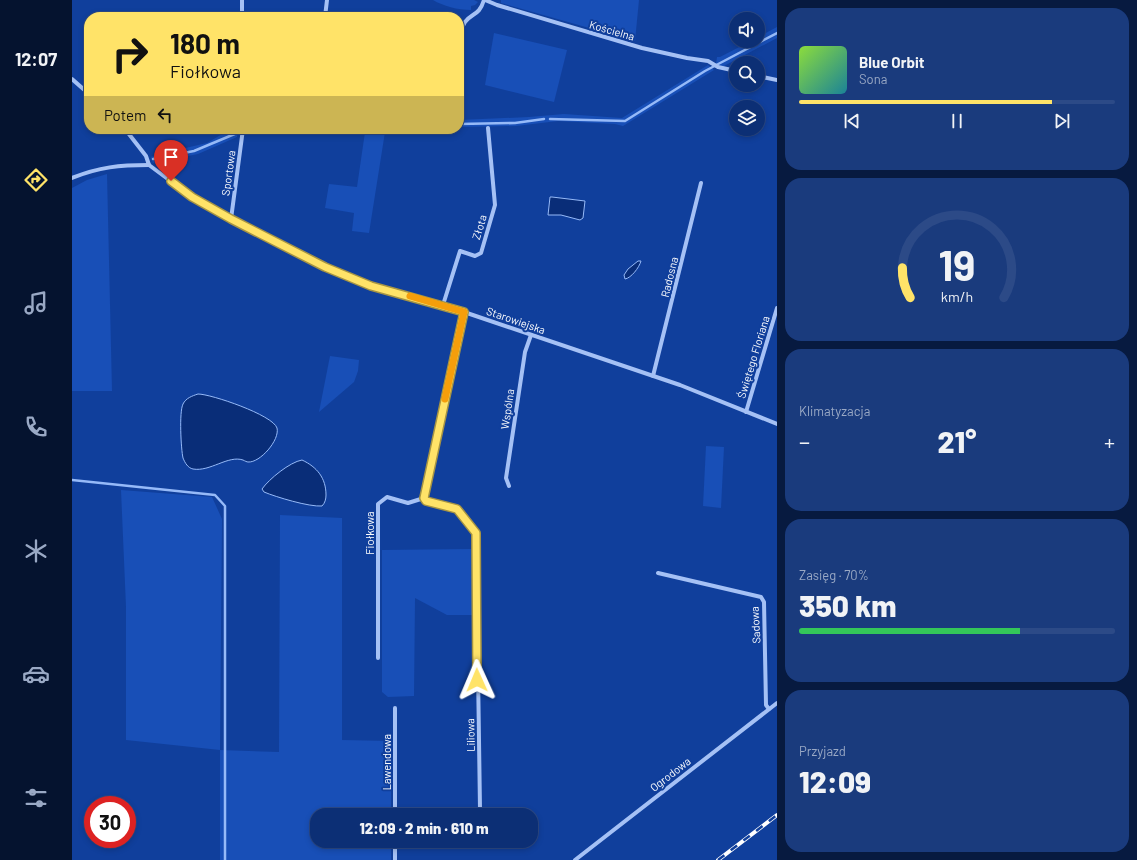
<!DOCTYPE html>
<html lang="pl">
<head>
<meta charset="utf-8">
<style>
  body { margin:0; font-family:Barlow,sans-serif; background:#1a3b7d; color:#f1f3f6; height:100vh; display:flex; flex-direction:column; font-size:15px; white-space:nowrap }
  * { box-sizing:border-box; margin:0 }
  p { font-size:13px; color:#9aa9c5 }
  .icon { flex:none; width:22px; height:22px; fill:none; stroke:currentColor; stroke-width:2; stroke-linecap:round; stroke-linejoin:round }
  .map { position:relative; flex:1; overflow:hidden }
  .side { display:flex; flex-direction:column; gap:8px; padding:8px; background:#071a40; width:360px }
  .side>* { flex:none }
  .banner { position:absolute; left:12px; top:12px; width:380px; height:122px; border-radius:16px; box-shadow:0 2px 6px #0003,0 0 0 1px #2c4a87; background:#ffe368; color:#111; overflow:hidden }
  .fabs { position:absolute; left:657px; top:12px; display:grid; gap:8px }
  .fabs a { display:grid; place-items:center; width:36px; height:36px; border-radius:50%; background:#0c2f75; box-shadow:0 2px 6px #0003,0 0 0 1px #2c4a87; font-size:20px }
  .speed { position:absolute; left:12px; top:796px; display:flex; gap:8px; font-size:20px; font-weight:700; text-align:center }
  .speed>* { display:grid; place-content:center; width:52px; height:52px; border-radius:50%; background:#0c2f75; box-shadow:0 2px 6px #0003,0 0 0 1px #2c4a87; line-height:1 }
  .speed .limit { border:6px solid #d22; background:#fff; color:#111 }
  .pin { position:absolute; display:grid; place-items:center; width:34px; height:34px; color:#fff; margin:-41px -17px; border-radius:50% 50% 50% 0; rotate:-45deg; box-shadow:0 0 4px #0007 }
  .pin .icon { rotate:45deg }
  .me { position:absolute; width:44px; margin:-22px; rotate:359deg; stroke-linejoin:round; filter:drop-shadow(0 0 3px #0008) }
  .turn { display:flex; align-items:center; gap:14px; height:84px; padding:0 20px; font-size:18px }
  .turn .icon { width:52px; height:52px; stroke-width:2.5 }
  .turn b { display:block; font-size:28px; line-height:34px }
  .then { display:flex; align-items:center; height:38px; padding:0 20px; background:#0003; gap:8px; font-size:15px }
  .big { font-size:30px; font-weight:800; line-height:1.1 }
  .side .widget { flex:1; display:flex; flex-direction:column; justify-content:center; gap:6px; min-width:0; padding:0 14px; border-radius:16px; background:#1a3b7d }
  .side .dial { align-items:center; gap:0 }
  .dial svg { height:104px; overflow:visible; fill:none; stroke:#2c4a87; stroke-width:7; stroke-linecap:round; text-anchor:middle }
  .dial text { fill:#f1f3f6; stroke:none }
  .song { display:flex; align-items:center; gap:12px }
  .cover { width:48px; height:48px; border-radius:6px; background:linear-gradient(135deg,hsl(90 70% 55%),hsl(190 70% 35%)) }
  .played { height:4px; border-radius:2px; background:linear-gradient(90deg,#ffe368 80%,#2c4a87 80%) }
  .keys { display:flex; justify-content:space-around; direction:ltr }
  .heat { display:flex; justify-content:space-between; align-items:center; font-size:22px; direction:ltr }
  .charge { height:6px; border-radius:3px; background:linear-gradient(90deg,#34c759 70%,#2c4a87 0) }
  .trip { position:absolute; left:238px; top:808px; width:228px; height:40px; border-radius:16px; background:#0c2f75; box-shadow:0 2px 6px #0003,0 0 0 1px #2c4a87; font-weight:800; line-height:40px; text-align:center }
  main { display:flex; flex:1; min-height:0 }
  .dock { display:flex; flex-direction:column; width:72px; justify-content:space-around; align-items:center; background:#05132f; color:#9aa9c5 }
  .dock .icon { width:28px; height:28px }
  .dock .active { color:#ffe368 }
  .dock b { font-size:18px; color:#f1f3f6 }
  .map>svg:first-child { display:block }
</style>
</head>
<body>
<main>
<nav class="dock">
<b>12:07</b>
<svg class="icon active" aria-label="directions" viewBox="0 0 24 24"><path d="M12 3l9 9-9 9-9-9zM9 14v-3h6M13 9l2 2-2 2"/></svg>
<svg class="icon" aria-label="music" viewBox="0 0 24 24"><path d="M9 18V5l10-2v13"/><circle cx="6" cy="18" r="3"/><circle cx="16" cy="16" r="3"/></svg>
<svg class="icon" aria-label="phone" viewBox="0 0 24 24"><path d="M5 4h4l2 5-3 2q2 4 5 5l2-3 5 2v4C11 20 4 13 5 4z"/></svg>
<svg class="icon" aria-label="climate" viewBox="0 0 24 24"><path d="M12 3v18M4 7l16 10M4 17L20 7"/></svg>
<svg class="icon" aria-label="car" viewBox="0 0 24 24"><path d="M5 17H2v-5l4-1 3-4h7l3 4 3 1v5h-3M9 17h6M6 11h13"/><circle cx="7" cy="17" r="2"/><circle cx="17" cy="17" r="2"/></svg>
<svg class="icon" aria-label="filters" viewBox="0 0 24 24"><path d="M4 7h16M4 17h16"/><circle cx="9" cy="7" r="2"/><circle cx="15" cy="17" r="2"/></svg>
</nav>
<div class="map">
<svg width="705" height="860" viewBox="0 0 705 860">
  <rect width="100%" height="100%" fill="#103f9c"/>
  <g fill="#184fb7">
    <path d="M 361,0 L 402,0 L 406,2 L 403,5 L 399,6 L 399,10 C 386,10 371,6 361,0 Z"/>
    <path d="M 429,0 L 567,0 L 563,41 L 429,3 Z"/>
    <path d="M 705,27 L 705,38 L 650,67 L 644,64 L 645,57 L 648,57 L 679,41 L 686,41 L 686,37 Z"/>
    <path d="M 422,33 L 495,50 L 482,102 L 413,85 Z"/>
    <path d="M 636,65 L 642,70 L 551,126 L 543,124 L 486,121 L 444,126 L 387,127 L 387,120 L 457,117 L 492,114 L 550,118 Z"/>
    <path d="M 166,129 L 165,137 L 126,154 L 81,163 L 79,157 L 83,155 L 135,143 L 152,133 Z"/>
    <path d="M 176,129 L 342,129 L 313,132 L 297,233 L 280,231 L 282,213 L 253,208 L 257,184 L 285,187 L 293,132 L 174,135 Z"/>
    <path d="M 35,174 L 40,391 L 0,391 L 0,188 L 15,180 Z"/>
    <path d="M 258,356 L 287,360 L 286,371 L 282,382 L 247,412 Z"/>
    <path d="M 634,446 L 652,447 L 649,508 L 631,506 Z"/>
    <path d="M 49,490 L 140,497 L 150,519 L 148,750 L 207,752 L 208,515 L 270,518 L 270,740 L 319,741 L 319,815 L 245,815 L 245,841 L 319,841 L 319,860 L 148,860 L 148,750 L 54,740 L 54,607 Z"/>
    <path d="M 400,549 L 400,615 L 375,615 L 343,598 L 342,696 L 316,697 L 310,692 L 310,550 Z"/>
  </g>
  <g fill="#092d78" stroke="#96baf8">
    <path d="M 478,197 L 480,197 L 513,201 L 511,218 L 508,220 L 489,215 L 476,215 Z"/>
    <path d="M 566,261 L 569,261 C 567,268 559,278 553,279 L 552,275 L 556,269 Z"/>
    <path d="M 126,394 C 139,394 201,415 205,428 C 208,440 188,463 176,462 C 175,462 173,461 171,460 C 156,455 138,472 121,469 C 116,468 113,463 111,458 C 109,449 107,412 111,404 C 114,398 120,396 126,394 Z"/>
    <path d="M 230,460 C 245,467 254,478 254,495 C 254,499 253,503 250,506 C 237,507 204,497 192,492 L 190,489 C 197,479 218,462 230,460 Z"/>
  </g>
  <g fill="none" stroke-linecap="round" stroke-linejoin="round">
    <g stroke="#96baf8" stroke-width="2.5">
      <path d="M 478,119 L 553,121 L 633,71 L 705,33"/>
      <path d="M 387,124 L 443,123 L 472,119"/>
      <path d="M 175,133 L 315,129"/>
      <path d="M 81,159 L 122,151 L 165,133"/>
      <path d="M 0,480 L 143,495 L 153,506 L 153,860"/>
    </g>
    <g stroke="#a5c1f5" stroke-width="4">
      <path d="M 170,0 L 170,17"/>
      <path d="M 413,0 L 425,5 L 570,48 L 615,58 L 636,61 L 646,67 L 664,71"/>
      <path d="M 253,17 L 255,0"/>
      <path d="M 387,40 C 388,34 390,27 393,22 C 401,12 407,16 412,0"/>
      <path d="M 686,76 L 705,80"/>
      <path d="M 0,79 L 17,94"/>
      <path d="M 53,129 L 74,156 L 77,165 L 120,197 L 159,219 L 253,267 L 299,286 L 392,312 L 608,385 L 705,424"/>
      <path d="M 0,178 C 27,167 48,165 77,165"/>
      <path d="M 159,219 L 171,129"/>
      <path d="M 371,305 L 388,251 L 403,256 L 409,253 L 423,205 L 416,128"/>
      <path d="M 581,376 L 629,183"/>
      <path d="M 674,412 L 705,308"/>
      <path d="M 437,486 L 434,478 L 453,352 L 459,335"/>
      <path d="M 352,498 L 354,501 L 385,509 L 404,533 L 408,809"/>
      <path d="M 586,573 L 689,597 L 692,602 L 694,705 L 697,709"/>
      <path d="M 306,658 L 306,504 L 315,497 L 336,503 L 352,498 L 392,312"/>
      <path d="M 323,815 L 323,708"/>
      <path d="M 323,860 L 323,841"/>
      <path d="M 503,860 L 705,703"/>
    </g>
    <g stroke="#fff" stroke-width="4">
      <path id="rail" d="M 646,860 L 705,815"/>
    </g>
    <use href="#rail" stroke="#103f9c" stroke-width="2.5" stroke-dasharray="8" stroke-linecap="butt"/>
  </g>
  <g fill="none" stroke-linecap="round" stroke-linejoin="round">
    <g stroke="#a69444" stroke-width="10">
      <path id="route" d="M 99,181 L 120,197 L 159,219 L 253,267 L 299,286 L 392,312 L 352,498 L 354,501 L 385,509 L 404,533 L 405,680"/>
    </g>
    <use href="#route" stroke="#ffe368" stroke-width="7"/>
    <path stroke="#f59e0b" stroke-width="7" d="M 338,296 L 392,312 L 373,399"/>
  </g>
  <g text-anchor="middle" dominant-baseline="central" stroke-width="4" stroke-linejoin="round" paint-order="stroke">
    <g font-size="11" fill="#fff" stroke="#103f9c">
      <text transform="translate(540 30) rotate(16)">Kościelna</text>
      <text transform="translate(156 173) rotate(-82)">Sportowa</text>
      <text transform="translate(407 227) rotate(-73)">Złota</text>
      <text transform="translate(597 277) rotate(-76)">Radosna</text>
      <text transform="translate(444 320) rotate(19)">Starowiejska</text>
      <text transform="translate(681 357) rotate(-73)">Świętego Floriana</text>
      <text transform="translate(435 409) rotate(-82)">Wspólna</text>
      <text transform="translate(297 533) rotate(-90)">Fiołkowa</text>
      <text transform="translate(683 625) rotate(-93)">Sadowa</text>
      <text transform="translate(398 735) rotate(-91)">Liliowa</text>
      <text transform="translate(314 762) rotate(-90)">Lawendowa</text>
      <text transform="translate(598 774) rotate(-38)">Ogrodowa</text>
    </g>
  </g>
</svg>
<div class="fabs">
<a><svg class="icon" aria-label="sound" viewBox="0 0 24 24"><path d="M4 9h4l5-4v14l-5-4H4zM17 9q2 3 0 6"/></svg></a>
<a><svg class="icon" aria-label="search" viewBox="0 0 24 24"><circle cx="10" cy="10" r="6"/><path d="M15 15l6 6"/></svg></a>
<a><svg class="icon" aria-label="layers" viewBox="0 0 24 24"><path d="M12 4l9 5-9 5-9-5zM3 14l9 5 9-5"/></svg></a>
</div>
<div class="speed"><div class="limit">30</div></div>
<div class="pin" style="left:99px;top:181px;background:#d93025"><svg class="icon" aria-label="arrive" viewBox="0 0 24 24"><path d="M6 21V4h12l-3 4 3 4H6"/></svg></div>
<svg class="me" style="left:405px;top:680px" viewBox="-20 -20 40 40"><path d="M0-17L14 15 0 8-14 15z" fill="#ffe368" stroke="#fff" stroke-width="4"/></svg>
<div class="trip">12:09 · 2 min · 610 m</div>
<div class="banner">
<div class="turn"><svg class="icon" aria-label="right" viewBox="0 0 24 24"><path d="M7 20v-9h11M14 6l5 5-5 5"/></svg><div><b>180 m</b>Fiołkowa</div></div>
<div class="then">Potem<svg class="icon" aria-label="left" viewBox="0 0 24 24"><path d="M17 20v-9H6M10 6l-5 5 5 5"/></svg></div>
</div>
</div>
<section class="side">
<div class="widget">
<div class="song"><i class="cover"></i><div><b>Blue Orbit</b><p>Sona</p></div></div>
<div class="played"></div>
<div class="keys"><svg class="icon" aria-label="previous" viewBox="0 0 24 24"><path d="M18 5L8 12l10 7zM5 5v14"/></svg><svg class="icon" aria-label="pause" viewBox="0 0 24 24"><path d="M8 5v14M16 5v14"/></svg><svg class="icon" aria-label="next" viewBox="0 0 24 24"><path d="M6 5l10 7-10 7zM19 5v14"/></svg></div>
</div>
<div class="widget dial"><svg viewBox="0 0 100 80">
<path d="M14 69A42 42 0 1 1 86 69"/>
<path d="M14 69A42 42 0 0 1 8 46" stroke="#ffe368"/>
<text x="50" y="56" font-size="32" font-weight="700">19</text>
<text x="50" y="72" font-size="11">km/h</text>
</svg></div>
<div class="widget"><p>Klimatyzacja</p>
<div class="heat"><a>−</a><b class="big">21°</b><a>+</a></div>
</div>
<div class="widget"><p>Zasięg · 70%</p><b class="big">350 km</b><div class="charge"></div></div>
<div class="widget"><p>Przyjazd</p><b class="big">12:09</b></div>
</section>
</main>
</body>
</html>
